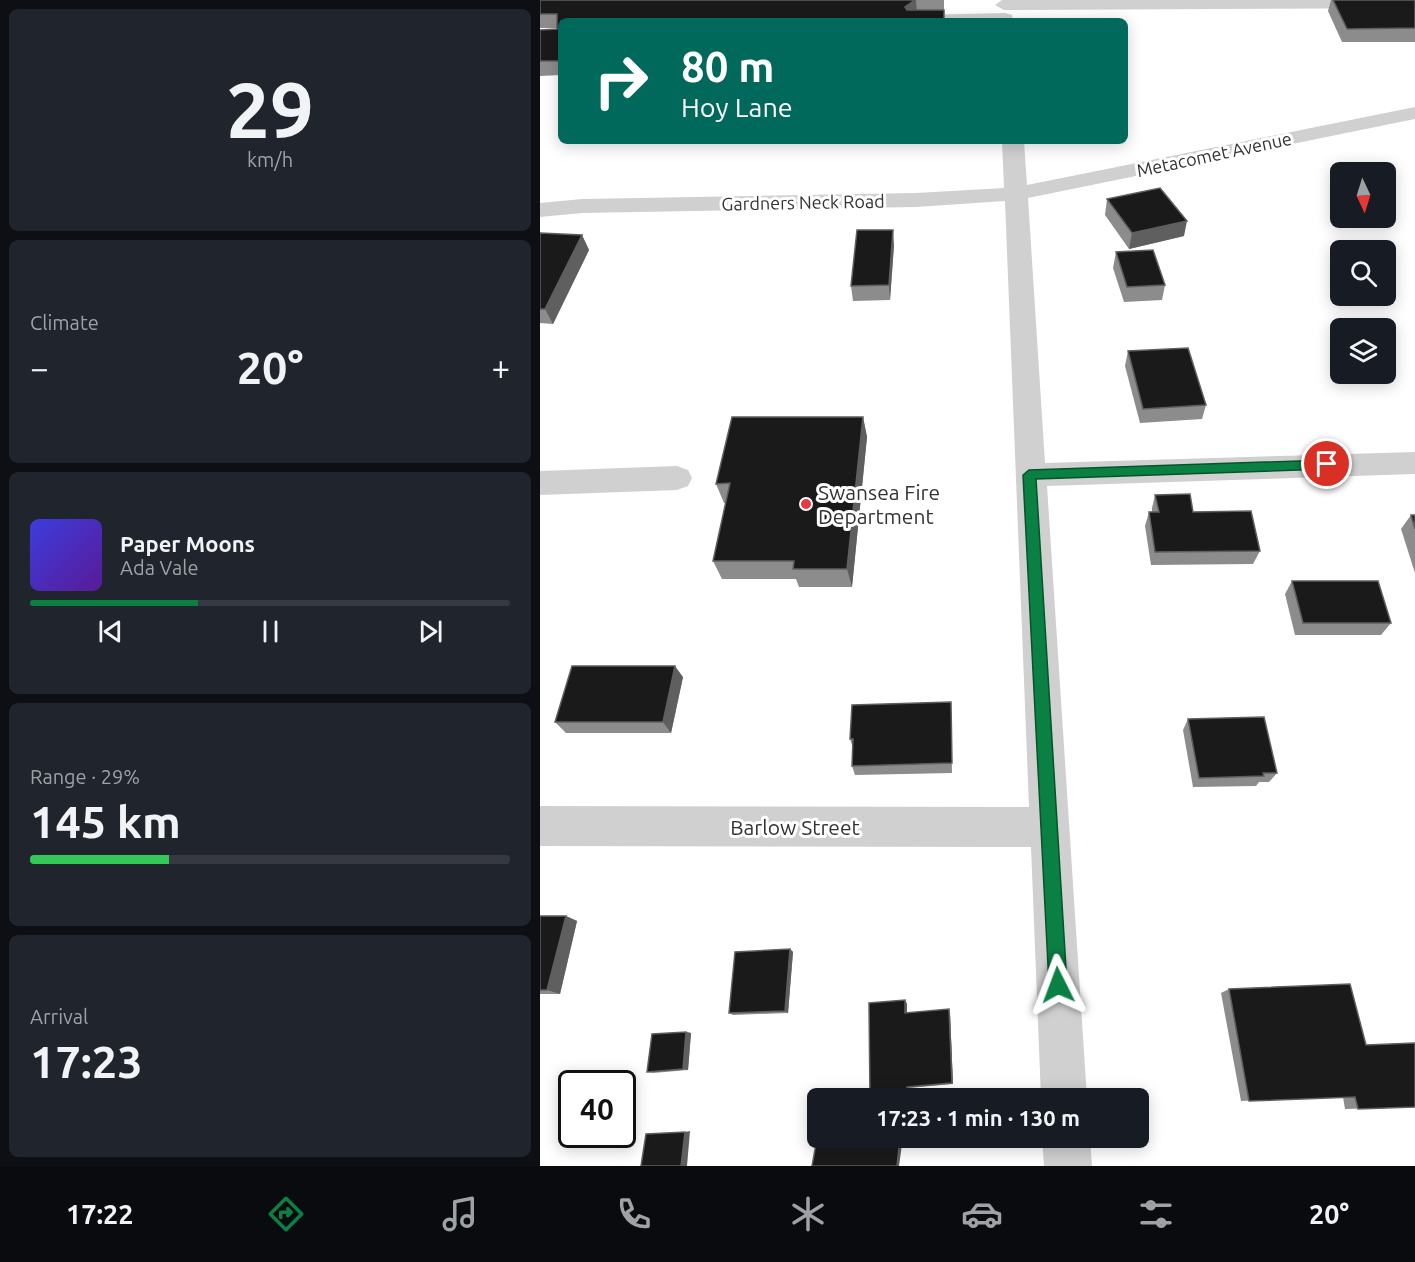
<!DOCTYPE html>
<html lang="en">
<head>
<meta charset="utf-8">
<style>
  body { margin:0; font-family:Ubuntu,sans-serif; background:#20242c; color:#f1f3f6; height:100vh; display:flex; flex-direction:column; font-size:22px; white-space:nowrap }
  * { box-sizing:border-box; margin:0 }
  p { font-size:20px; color:#9ea1a6 }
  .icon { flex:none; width:33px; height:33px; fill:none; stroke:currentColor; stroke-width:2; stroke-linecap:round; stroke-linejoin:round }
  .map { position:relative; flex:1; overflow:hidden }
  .sheet { display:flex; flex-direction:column; gap:9px; padding:9px; background:#0d0f14; width:540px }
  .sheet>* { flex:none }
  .hud { position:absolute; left:18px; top:18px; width:570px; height:126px; border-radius:9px; box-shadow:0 3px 15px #0003; background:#00695c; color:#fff; overflow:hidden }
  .needle { width:39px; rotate:176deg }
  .fabs { position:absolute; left:790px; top:162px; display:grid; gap:12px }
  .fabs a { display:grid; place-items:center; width:66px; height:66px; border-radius:9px; background:#171b24; box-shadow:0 3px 15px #0003; font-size:30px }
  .speed { position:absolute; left:18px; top:1070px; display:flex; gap:12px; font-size:30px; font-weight:700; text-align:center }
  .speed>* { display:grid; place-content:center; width:78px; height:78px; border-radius:50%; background:#171b24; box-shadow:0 3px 15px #0003; line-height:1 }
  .speed .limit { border:3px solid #111; border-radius:9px; background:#fff; color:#111 }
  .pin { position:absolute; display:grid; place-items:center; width:51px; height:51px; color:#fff; margin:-26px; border:3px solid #fff; border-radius:50%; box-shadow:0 2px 6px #0007 }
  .me { position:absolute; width:66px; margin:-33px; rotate:357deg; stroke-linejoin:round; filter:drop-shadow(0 0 4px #0008) }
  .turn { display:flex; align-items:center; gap:21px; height:126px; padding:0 24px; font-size:27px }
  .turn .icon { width:78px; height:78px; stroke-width:2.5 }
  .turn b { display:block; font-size:42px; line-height:51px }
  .big { font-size:45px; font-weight:600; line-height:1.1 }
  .sheet .widget { flex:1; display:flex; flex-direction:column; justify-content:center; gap:9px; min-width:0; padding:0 21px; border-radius:9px; background:#20242c }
  .sheet .dial { align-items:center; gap:0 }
  .dial b { font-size:78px; line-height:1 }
  .song { display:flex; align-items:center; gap:18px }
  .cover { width:72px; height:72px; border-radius:9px; background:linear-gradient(135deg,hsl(240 70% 55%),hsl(270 70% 35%)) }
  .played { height:6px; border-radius:3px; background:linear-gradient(90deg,#0b8043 35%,#363941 35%) }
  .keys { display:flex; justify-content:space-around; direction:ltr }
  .heat { display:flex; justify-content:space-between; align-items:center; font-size:33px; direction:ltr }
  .charge { height:9px; border-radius:4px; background:linear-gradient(90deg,#34c759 29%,#363941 0) }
  .trip { position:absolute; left:267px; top:1088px; width:342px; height:60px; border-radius:9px; background:#171b24; box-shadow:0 3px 15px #0003; font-weight:600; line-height:60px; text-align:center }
  .tab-bar { display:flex; height:96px; justify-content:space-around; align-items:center; background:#090b0e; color:#9ea1a6 }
  .tab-bar .icon { width:42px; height:42px }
  .tab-bar .current { color:#0b8043 }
  .tab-bar b { font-size:27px; color:#f1f3f6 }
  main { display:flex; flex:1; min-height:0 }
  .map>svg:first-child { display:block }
</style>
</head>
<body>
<main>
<section class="sheet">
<div class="widget dial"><b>29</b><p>km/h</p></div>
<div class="widget"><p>Climate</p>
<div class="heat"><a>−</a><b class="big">20°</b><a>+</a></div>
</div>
<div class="widget">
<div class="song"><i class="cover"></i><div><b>Paper Moons</b><p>Ada Vale</p></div></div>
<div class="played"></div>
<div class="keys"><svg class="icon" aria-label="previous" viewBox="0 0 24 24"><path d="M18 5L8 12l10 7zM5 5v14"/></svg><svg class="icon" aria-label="pause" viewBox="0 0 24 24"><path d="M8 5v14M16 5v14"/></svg><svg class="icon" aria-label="next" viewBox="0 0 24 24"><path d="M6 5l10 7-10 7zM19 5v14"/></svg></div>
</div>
<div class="widget"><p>Range · 29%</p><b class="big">145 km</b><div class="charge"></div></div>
<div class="widget"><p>Arrival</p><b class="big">17:23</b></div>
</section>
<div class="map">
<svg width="875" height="1166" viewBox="0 0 875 1166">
  <rect width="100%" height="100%" fill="#fff"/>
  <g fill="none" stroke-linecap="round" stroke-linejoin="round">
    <g fill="#d0d0d0" fill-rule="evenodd">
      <path d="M 462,0 L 875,0 L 875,8 L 464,10 L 455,5 Z"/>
      <path d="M 465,13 L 472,15 L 473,21 L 368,21 L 377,15 Z"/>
      <path d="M 875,107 L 875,119 L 488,198 L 505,463 L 875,452 L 875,474 L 507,486 L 547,1098 L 501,1098 L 491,847 L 0,846 L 0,806 L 489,807 L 465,201 L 376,207 L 42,213 L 0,217 L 0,203 L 42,199 L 376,193 L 464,188 L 462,141 L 484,141 L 487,185 Z"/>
      <path d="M 137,466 L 148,470 L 152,478 L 148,486 L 137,490 L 0,495 L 0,471 Z"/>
      <path d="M 502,1137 L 550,1137 L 552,1166 L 504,1166 Z"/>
    </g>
  </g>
  <g fill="#8c8c8c">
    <path d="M 0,0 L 404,0 L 404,12 L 21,21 L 21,75 L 0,76 L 0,30 L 17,29 L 17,28 L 0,28 Z"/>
    <path d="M 791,0 L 875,0 L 875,42 L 802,42 L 788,11 Z"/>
    <path d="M 567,199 L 644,236 L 589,249 L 565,215 Z"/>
    <path d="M 0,233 L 42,235 L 49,250 L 13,324 L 0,323 Z"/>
    <path d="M 354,245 L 350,300 L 313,301 L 311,286 Z"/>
    <path d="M 576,252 L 625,285 L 622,300 L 584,302 L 573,268 Z"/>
    <path d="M 588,351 L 666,405 L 662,419 L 600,423 L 585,366 Z"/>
    <path d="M 323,417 L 327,437 L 312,587 L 259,587 L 256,579 L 182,579 L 173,561 L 186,503 L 184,503 L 176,484 Z"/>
    <path d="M 615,495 L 653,512 L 720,551 L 713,564 L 611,565 L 605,526 L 609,512 L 612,512 L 612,508 Z"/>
    <path d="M 871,515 L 875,515 L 875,573 L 861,529 Z"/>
    <path d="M 752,581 L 851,623 L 841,635 L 755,635 L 745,594 Z"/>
    <path d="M 143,677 L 131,733 L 26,733 L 15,722 Z"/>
    <path d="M 411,713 L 412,773 L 315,775 L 312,766 L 313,748 L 310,739 Z"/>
    <path d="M 648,719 L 737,773 L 729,782 L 719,782 L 716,786 L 653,787 L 643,730 Z"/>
    <path d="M 0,916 L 26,916 L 37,921 L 20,994 L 0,994 Z"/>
    <path d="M 250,949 L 253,952 L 248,1013 L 193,1015 L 189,1013 Z"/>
    <path d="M 689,989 L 826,1045 L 875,1107 L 805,1109 L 803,1097 L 701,1101 L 681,993 Z"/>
    <path d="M 365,1000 L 367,1004 L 367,1013 L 410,1013 L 413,1084 L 369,1088 L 368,1098 L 330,1098 Z"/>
    <path d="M 146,1032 L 151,1033 L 148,1070 L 113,1073 L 107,1072 Z"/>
  </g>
  <g fill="#5f5f5f">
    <path d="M 375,0 L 376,0 L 377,13 L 366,21 L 365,7 Z"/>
    <path d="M 647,221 L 644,236 L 589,249 L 592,233 Z"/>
    <path d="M 353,230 L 354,245 L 350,300 L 349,285 Z"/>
    <path d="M 42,235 L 49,250 L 13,324 L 5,309 Z"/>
    <path d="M 323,417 L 327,437 L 312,587 L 307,569 Z"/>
    <path d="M 135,666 L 143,677 L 131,733 L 123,722 Z"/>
    <path d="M 26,916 L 37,921 L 20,994 L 7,990 Z"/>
    <path d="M 250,949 L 253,952 L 248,1013 L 245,1011 Z"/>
    <path d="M 365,1000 L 367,1004 L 367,1016 L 365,1013 Z"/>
    <path d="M 409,1009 L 410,1013 L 413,1084 L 412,1083 Z"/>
    <path d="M 146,1032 L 151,1033 L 148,1070 L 143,1069 Z"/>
    <path d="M 367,1087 L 369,1088 L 368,1098 L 365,1098 Z"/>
    <path d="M 150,1131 L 147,1166 L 141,1166 L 145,1132 Z"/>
    <path d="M 360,1137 L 363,1137 L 359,1166 L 357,1166 Z"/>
  </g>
  <g fill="#1a1a1a" stroke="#5f5f5f" stroke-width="1.5">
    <path d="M 0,0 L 375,0 L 365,7 L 367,10 L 404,10 L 404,21 L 21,21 L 21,61 L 0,61 L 0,30 L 17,29 L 17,14 L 0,14 Z"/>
    <path d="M 793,0 L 875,0 L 875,28 L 807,29 Z"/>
    <path d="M 620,188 L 647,221 L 592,233 L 567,199 Z"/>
    <path d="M 317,230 L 353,230 L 349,285 L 311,286 Z"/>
    <path d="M 0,233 L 42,235 L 5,309 L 0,309 Z"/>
    <path d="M 613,250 L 625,285 L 587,287 L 576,252 Z"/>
    <path d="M 648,348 L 666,405 L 603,409 L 588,351 Z"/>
    <path d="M 192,417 L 323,417 L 307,569 L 253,569 L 254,561 L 173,561 L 190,483 L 176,484 Z"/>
    <path d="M 650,494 L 653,512 L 711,511 L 720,551 L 615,552 L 609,512 L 619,512 L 615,495 Z"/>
    <path d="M 871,515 L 875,515 L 875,529 Z"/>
    <path d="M 752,581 L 838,581 L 851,623 L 763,623 Z"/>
    <path d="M 32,666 L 135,666 L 123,722 L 15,722 Z"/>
    <path d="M 411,702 L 412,763 L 312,766 L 313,739 L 310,739 L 312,705 Z"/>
    <path d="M 724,717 L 737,773 L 723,773 L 724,776 L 659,778 L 648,719 Z"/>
    <path d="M 0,916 L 26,916 L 7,990 L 0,990 Z"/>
    <path d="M 250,949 L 245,1011 L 189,1013 L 195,952 Z"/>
    <path d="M 810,984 L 826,1045 L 875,1043 L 875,1107 L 818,1109 L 815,1097 L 709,1101 L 689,989 Z"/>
    <path d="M 365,1000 L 365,1013 L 409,1009 L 412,1083 L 367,1087 L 365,1098 L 330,1098 L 329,1003 Z"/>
    <path d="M 146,1032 L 143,1069 L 107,1072 L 112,1034 Z"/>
    <path d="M 145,1132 L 141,1166 L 101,1166 L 106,1134 Z"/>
    <path d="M 278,1133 L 278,1137 L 360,1137 L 357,1166 L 272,1166 Z"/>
  </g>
  <path fill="#0b8043" stroke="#07532c" stroke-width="1.5" d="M 787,460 L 793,464 L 787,469 L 496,479 L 527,985 L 524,992 L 518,994 L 511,992 L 509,985 L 483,475 L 489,470 Z"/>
  <circle fill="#e63946" stroke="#fff" stroke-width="2" cx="266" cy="504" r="6"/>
  <g text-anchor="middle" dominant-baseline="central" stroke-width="6" stroke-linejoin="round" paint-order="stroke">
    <g font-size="18" fill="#333" stroke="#fff">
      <text transform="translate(674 154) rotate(-12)">Metacomet Avenue</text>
      <text transform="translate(263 202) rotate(-1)">Gardners Neck Road</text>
    </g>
    <g font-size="21" fill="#333" stroke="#fff" text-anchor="start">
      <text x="278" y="492">Swansea Fire<tspan x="278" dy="24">Department</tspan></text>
    </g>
    <g font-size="21" fill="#333" stroke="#fff">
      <text x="255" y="827">Barlow Street</text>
    </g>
  </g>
</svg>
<div class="fabs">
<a><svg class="needle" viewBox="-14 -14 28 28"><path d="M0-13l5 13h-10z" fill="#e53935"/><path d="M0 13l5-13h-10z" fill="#9ea1a6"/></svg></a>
<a><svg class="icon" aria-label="search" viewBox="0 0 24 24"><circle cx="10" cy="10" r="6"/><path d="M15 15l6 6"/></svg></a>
<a><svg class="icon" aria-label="layers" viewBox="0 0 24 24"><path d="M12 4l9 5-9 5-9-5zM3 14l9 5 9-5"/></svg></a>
</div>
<div class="speed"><div class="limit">40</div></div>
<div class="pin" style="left:787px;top:464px;background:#d93025"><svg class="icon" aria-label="arrive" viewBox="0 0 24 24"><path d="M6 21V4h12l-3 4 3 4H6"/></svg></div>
<svg class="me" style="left:518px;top:985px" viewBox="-20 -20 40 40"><path d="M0-17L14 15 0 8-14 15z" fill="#0b8043" stroke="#fff" stroke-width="4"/></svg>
<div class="trip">17:23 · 1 min · 130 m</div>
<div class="hud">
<div class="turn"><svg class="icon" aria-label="right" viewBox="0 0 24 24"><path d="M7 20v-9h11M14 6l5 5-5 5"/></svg><div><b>80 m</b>Hoy Lane</div></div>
</div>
</div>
</main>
<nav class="tab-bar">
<b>17:22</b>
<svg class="icon current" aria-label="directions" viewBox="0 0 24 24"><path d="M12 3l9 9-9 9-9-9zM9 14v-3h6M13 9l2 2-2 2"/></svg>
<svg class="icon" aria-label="music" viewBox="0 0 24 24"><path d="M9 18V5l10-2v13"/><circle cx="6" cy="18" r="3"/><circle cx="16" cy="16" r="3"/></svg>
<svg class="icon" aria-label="phone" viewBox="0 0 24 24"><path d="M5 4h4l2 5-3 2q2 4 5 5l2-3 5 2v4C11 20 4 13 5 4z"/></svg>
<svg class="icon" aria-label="climate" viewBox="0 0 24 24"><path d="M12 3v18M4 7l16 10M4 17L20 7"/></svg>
<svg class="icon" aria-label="car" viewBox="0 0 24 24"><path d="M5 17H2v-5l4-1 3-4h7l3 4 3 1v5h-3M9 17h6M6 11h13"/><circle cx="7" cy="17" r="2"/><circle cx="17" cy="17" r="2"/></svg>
<svg class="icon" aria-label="filters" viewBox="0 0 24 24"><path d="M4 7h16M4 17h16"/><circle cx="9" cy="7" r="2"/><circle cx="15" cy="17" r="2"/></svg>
<b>20°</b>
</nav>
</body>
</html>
